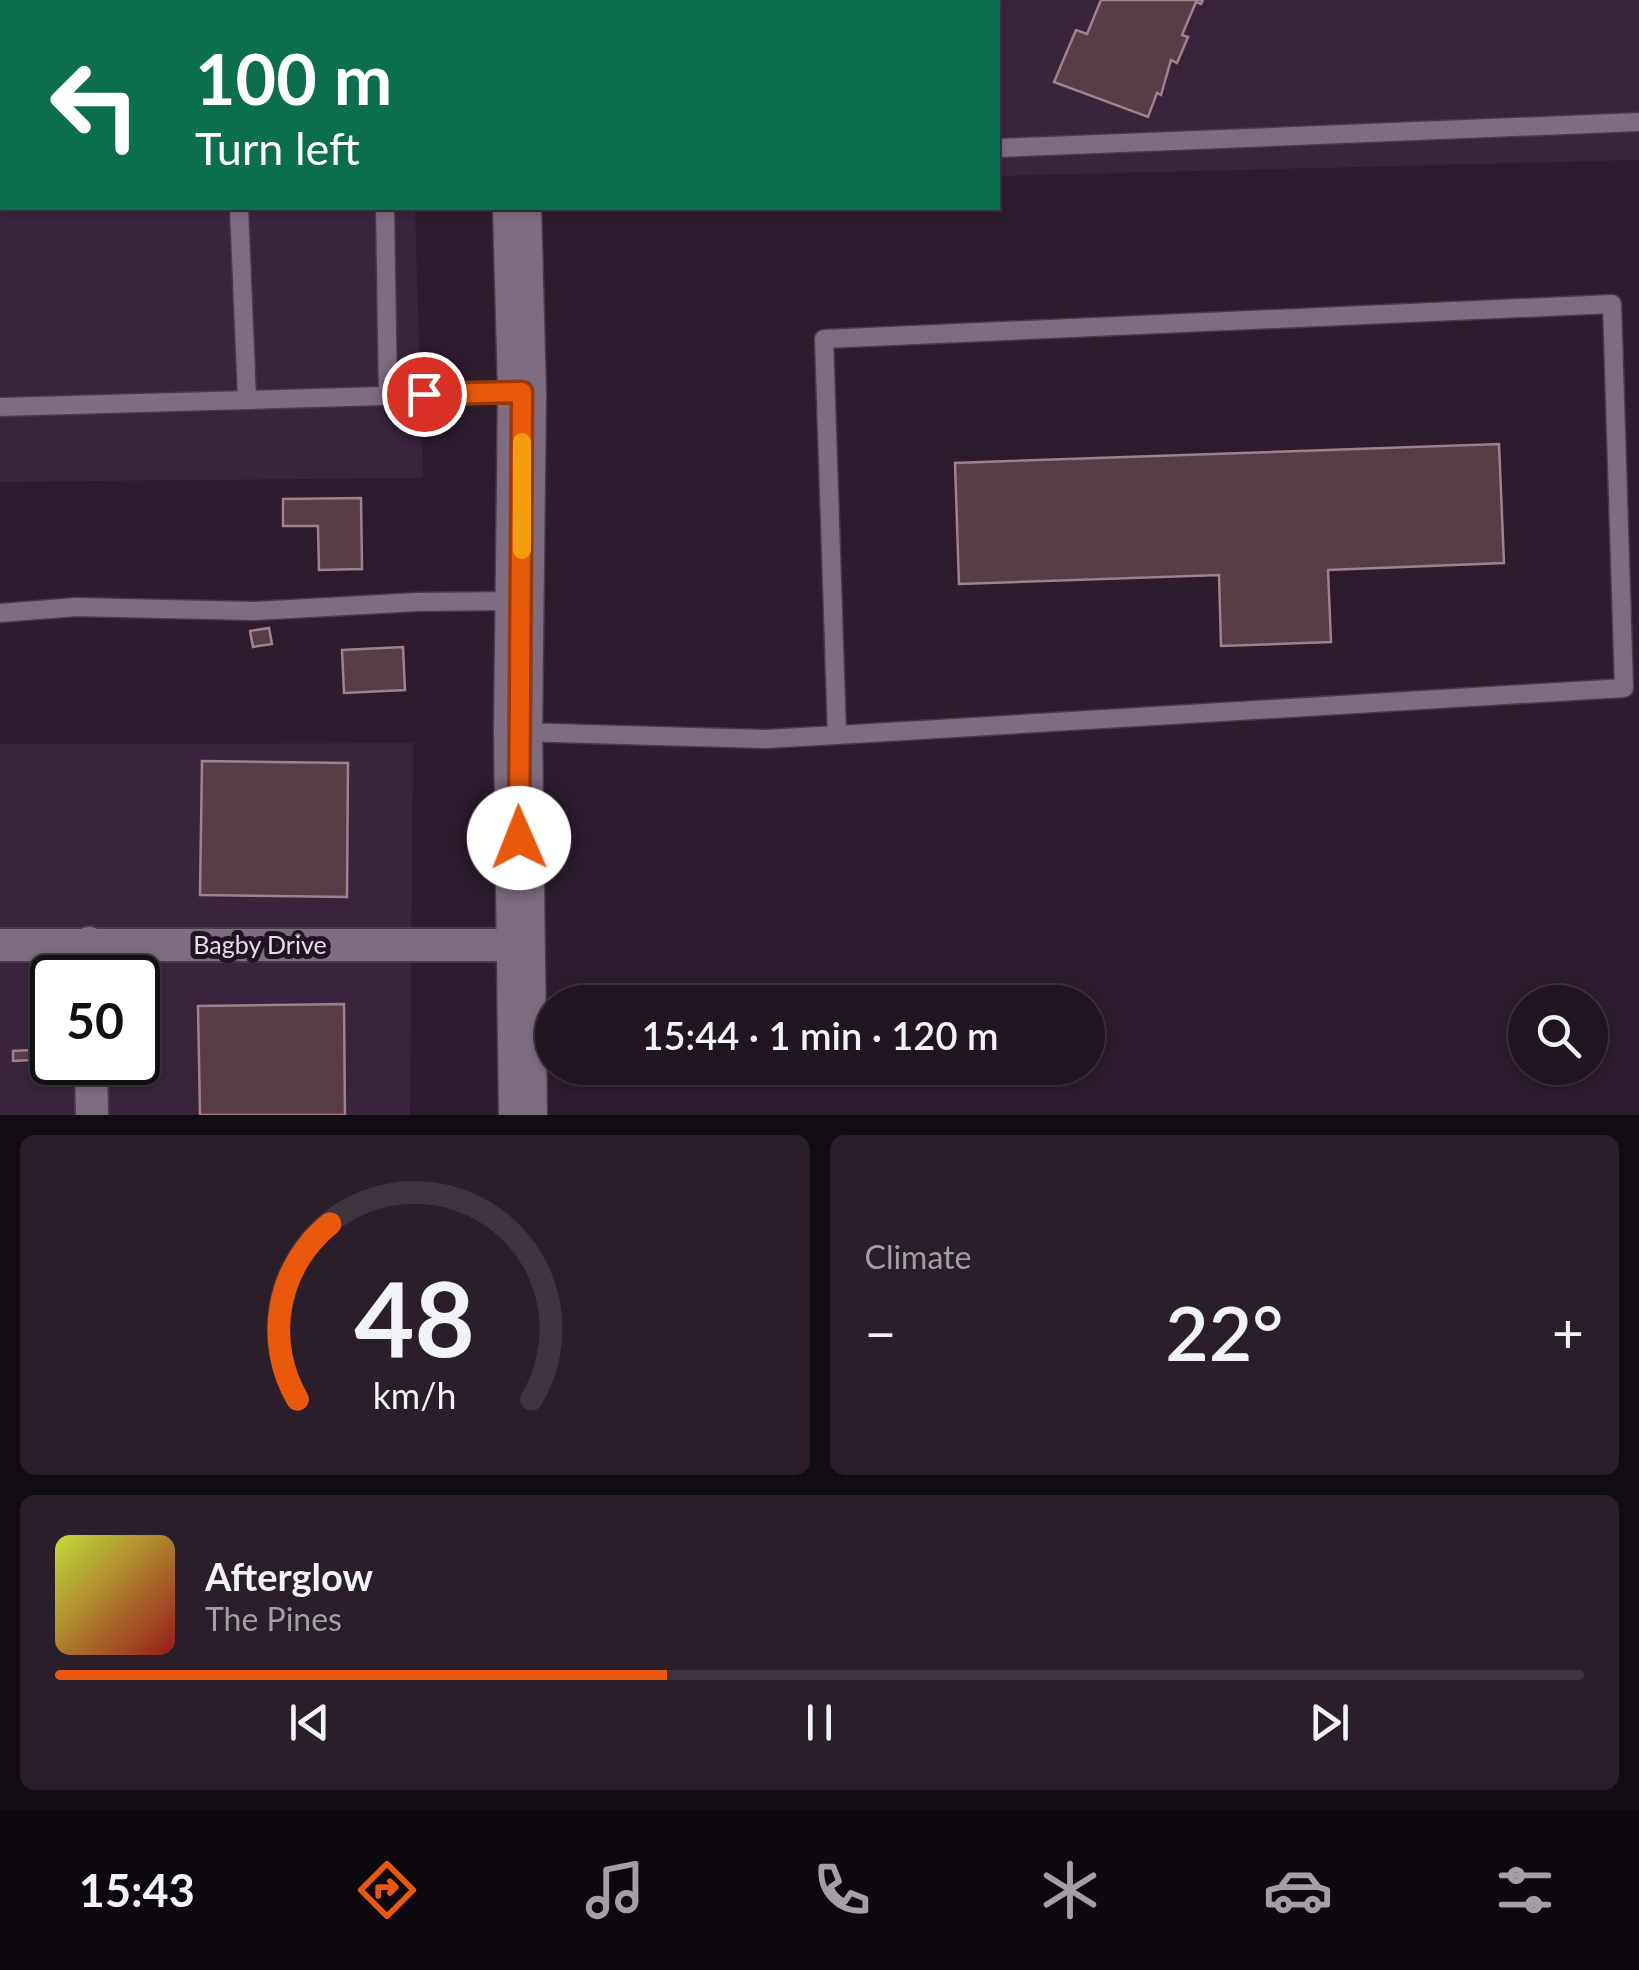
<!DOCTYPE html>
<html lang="en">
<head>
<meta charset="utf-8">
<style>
  body { margin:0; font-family:Lato,sans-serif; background:#291e2a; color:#f1f3f6; height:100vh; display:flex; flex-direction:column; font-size:38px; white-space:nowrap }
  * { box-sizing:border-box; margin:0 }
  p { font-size:32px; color:#a29fa5 }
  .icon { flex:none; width:55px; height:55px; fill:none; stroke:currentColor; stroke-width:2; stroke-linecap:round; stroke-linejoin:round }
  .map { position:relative; height:1115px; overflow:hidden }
  .drawer { display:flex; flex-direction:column; gap:20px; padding:20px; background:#120c13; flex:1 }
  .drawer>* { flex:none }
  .banner { position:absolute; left:0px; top:0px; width:1000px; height:210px; box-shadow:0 2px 8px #0004,0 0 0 2px #3e3440; background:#0b6e4f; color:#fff; overflow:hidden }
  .buttons { position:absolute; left:1508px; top:985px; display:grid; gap:20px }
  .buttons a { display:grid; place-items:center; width:100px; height:100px; border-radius:50%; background:#211522; box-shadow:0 2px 8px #0004,0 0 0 2px #3e3440; font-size:50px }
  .speed { position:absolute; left:30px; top:955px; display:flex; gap:20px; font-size:50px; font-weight:700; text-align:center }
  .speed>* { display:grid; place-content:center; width:130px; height:130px; border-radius:50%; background:#211522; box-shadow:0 2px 8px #0004,0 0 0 2px #3e3440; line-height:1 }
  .speed .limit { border:5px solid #111; border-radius:15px; background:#fff; color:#111 }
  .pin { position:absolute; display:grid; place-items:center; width:85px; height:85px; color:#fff; margin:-42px; border:5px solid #fff; border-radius:50%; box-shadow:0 2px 10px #0007 }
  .me { position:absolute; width:110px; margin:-55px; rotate:359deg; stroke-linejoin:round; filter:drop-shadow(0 0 8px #0008) }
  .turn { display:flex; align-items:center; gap:35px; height:210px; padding:0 30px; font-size:45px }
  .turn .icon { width:130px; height:130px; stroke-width:2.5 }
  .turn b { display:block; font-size:70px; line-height:85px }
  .big { font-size:75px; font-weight:600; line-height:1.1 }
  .drawer .card { flex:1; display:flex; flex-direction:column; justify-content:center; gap:15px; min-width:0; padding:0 35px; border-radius:15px; background:#291e2a }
  .drawer .dial { align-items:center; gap:0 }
  .dial svg { height:260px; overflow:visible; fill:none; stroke:#3e3440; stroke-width:7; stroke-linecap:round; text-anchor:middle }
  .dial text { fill:#f1f3f6; stroke:none }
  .song { display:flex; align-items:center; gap:30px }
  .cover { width:120px; height:120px; border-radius:15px; background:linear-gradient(135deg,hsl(70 70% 55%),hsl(0 70% 35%)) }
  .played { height:10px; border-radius:5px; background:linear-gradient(90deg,#ea580c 40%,#3e3440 40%) }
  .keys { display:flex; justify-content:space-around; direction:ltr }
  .heat { display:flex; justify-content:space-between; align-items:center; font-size:55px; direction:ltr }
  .drawer .tiles { flex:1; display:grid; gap:20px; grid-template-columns:1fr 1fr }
  .card:last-child { grid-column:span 2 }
  .trip { position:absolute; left:535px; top:985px; width:570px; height:100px; border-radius:50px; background:#211522; box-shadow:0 2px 8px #0004,0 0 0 2px #3e3440; font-weight:600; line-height:100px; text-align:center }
  .tab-bar { display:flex; height:160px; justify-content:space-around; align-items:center; background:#0d080e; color:#a29fa5 }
  .tab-bar .icon { width:70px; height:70px }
  .tab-bar .active { color:#ea580c }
  .tab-bar b { font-size:45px; color:#f1f3f6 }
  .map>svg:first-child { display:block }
</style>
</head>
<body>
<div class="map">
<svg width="1639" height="1115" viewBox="0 0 1639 1115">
  <rect width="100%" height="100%" fill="#2c1c2e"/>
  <g fill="#38243b" fill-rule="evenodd">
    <path d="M 0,0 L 409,0 L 2,2 L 2,208 L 415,208 L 423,478 L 0,482 Z"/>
    <path d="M 588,0 L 1639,0 L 1639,160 L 998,176 L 998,2 Z"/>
    <path d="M 413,743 L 410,1115 L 0,1115 L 0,744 ZM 52,978 L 138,978 L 138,1062 L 52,1062 Z"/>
  </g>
  <g fill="#573d46" stroke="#a1828c" stroke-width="2.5">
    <path d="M 0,0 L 209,0 L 209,2 L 2,2 L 0,195 Z"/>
    <path d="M 1101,0 L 1203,0 L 1201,4 L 1196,2 L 1182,35 L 1188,37 L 1177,63 L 1171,60 L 1161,95 L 1157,93 L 1148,117 L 1054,82 L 1076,30 L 1087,34 Z"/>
    <path d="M 1499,444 L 1504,563 L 1328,570 L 1331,642 L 1221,646 L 1219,575 L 959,584 L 955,463 Z"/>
    <path d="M 361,498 L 362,569 L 319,570 L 318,526 L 283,526 L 283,499 Z"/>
    <path d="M 269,628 L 272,644 L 253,647 L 250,631 Z"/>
    <path d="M 403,647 L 405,690 L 344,693 L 342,650 Z"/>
    <path d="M 202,761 L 348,763 L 347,897 L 200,895 Z"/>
    <path d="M 344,1004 L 345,1115 L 200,1115 L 198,1006 Z"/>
    <path d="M 52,1049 L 52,1059 L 13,1061 L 13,1051 Z"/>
  </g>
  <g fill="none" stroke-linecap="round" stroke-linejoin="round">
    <g stroke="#473a49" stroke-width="21">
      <g id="lane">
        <path d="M 229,0 L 230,2"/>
        <path d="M 381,0 L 381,2"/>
        <path d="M 947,0 L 955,2"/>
        <path d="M 920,2 L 921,0"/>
        <path d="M 980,2 L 988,0"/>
        <path d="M 998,148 L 1639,122"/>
        <path d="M 239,208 L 247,398"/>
        <path d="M 385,208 L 388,395"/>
        <path d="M 0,407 L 521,392"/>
        <path d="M 0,613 L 76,607 L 254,611 L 417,602 L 516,601"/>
        <path d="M 518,732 L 766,739 L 837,735 L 1624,688 L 1612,304 L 824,339 L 837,735"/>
      </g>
    </g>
    <g stroke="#473a49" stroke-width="36">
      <g id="street">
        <path d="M 89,943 L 90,978"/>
        <path d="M 0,945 L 520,945"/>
        <path d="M 91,1062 L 92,1115"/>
      </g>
    </g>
    <g stroke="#473a49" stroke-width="51">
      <g id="secondary">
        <path d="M 511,0 L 511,2"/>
        <path d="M 517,208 L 522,392 L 518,732 L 523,1115"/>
      </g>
    </g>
    <use href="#lane" stroke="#7e6c81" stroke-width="18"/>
    <use href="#street" stroke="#7e6c81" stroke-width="32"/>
    <use href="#secondary" stroke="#7e6c81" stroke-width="48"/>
  </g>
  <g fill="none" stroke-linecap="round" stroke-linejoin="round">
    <g stroke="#983908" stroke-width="25">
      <path id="route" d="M 424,394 L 522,392 L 519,838"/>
    </g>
    <use href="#route" stroke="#ea580c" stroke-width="18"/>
    <path stroke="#f59e0b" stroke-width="18" d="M 522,550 L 522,442"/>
  </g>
  <g text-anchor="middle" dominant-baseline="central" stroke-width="10" stroke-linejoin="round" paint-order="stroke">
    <g font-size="25" fill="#e7dde9" stroke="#221324">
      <text x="260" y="944">Bagby Drive</text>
    </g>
  </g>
</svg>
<div class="buttons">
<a><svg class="icon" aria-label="search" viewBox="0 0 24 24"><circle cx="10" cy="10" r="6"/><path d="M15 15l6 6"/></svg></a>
</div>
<div class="speed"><div class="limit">50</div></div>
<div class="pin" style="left:424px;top:394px;background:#d93025"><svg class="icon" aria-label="arrive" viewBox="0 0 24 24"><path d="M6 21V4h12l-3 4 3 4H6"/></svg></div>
<svg class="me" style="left:519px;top:838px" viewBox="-20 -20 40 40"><circle r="19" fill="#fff"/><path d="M0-13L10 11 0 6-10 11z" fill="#ea580c"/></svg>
<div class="trip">15:44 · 1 min · 120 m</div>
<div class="banner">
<div class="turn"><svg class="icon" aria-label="left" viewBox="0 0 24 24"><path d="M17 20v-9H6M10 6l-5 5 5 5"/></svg><div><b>100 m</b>Turn left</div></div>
</div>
</div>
<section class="drawer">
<div class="tiles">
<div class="card dial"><svg viewBox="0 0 100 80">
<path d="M14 69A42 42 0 1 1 86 69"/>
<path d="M14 69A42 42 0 0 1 24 15" stroke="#ea580c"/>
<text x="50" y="56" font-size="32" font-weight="700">48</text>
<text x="50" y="72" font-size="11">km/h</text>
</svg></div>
<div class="card"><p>Climate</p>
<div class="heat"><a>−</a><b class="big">22°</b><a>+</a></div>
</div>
<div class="card">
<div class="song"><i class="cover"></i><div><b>Afterglow</b><p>The Pines</p></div></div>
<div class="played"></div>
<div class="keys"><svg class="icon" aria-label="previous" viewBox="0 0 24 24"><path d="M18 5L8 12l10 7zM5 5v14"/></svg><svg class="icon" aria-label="pause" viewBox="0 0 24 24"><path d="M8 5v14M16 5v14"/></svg><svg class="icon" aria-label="next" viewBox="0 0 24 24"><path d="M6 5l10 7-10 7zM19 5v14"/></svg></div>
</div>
</div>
</section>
<nav class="tab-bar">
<b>15:43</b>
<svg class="icon active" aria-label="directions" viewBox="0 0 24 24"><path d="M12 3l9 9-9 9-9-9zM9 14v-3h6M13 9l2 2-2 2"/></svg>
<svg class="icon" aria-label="music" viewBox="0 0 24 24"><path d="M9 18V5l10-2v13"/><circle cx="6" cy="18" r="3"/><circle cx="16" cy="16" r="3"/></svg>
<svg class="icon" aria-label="phone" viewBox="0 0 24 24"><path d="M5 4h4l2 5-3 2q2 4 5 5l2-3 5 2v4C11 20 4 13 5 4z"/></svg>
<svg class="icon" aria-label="climate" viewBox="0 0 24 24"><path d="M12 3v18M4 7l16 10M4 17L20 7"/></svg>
<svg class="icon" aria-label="car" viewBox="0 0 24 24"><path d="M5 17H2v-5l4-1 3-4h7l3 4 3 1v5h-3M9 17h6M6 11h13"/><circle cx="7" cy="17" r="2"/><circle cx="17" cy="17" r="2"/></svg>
<svg class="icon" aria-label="filters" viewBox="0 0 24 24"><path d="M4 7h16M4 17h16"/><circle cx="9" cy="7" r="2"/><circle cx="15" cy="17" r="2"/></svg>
</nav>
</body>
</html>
